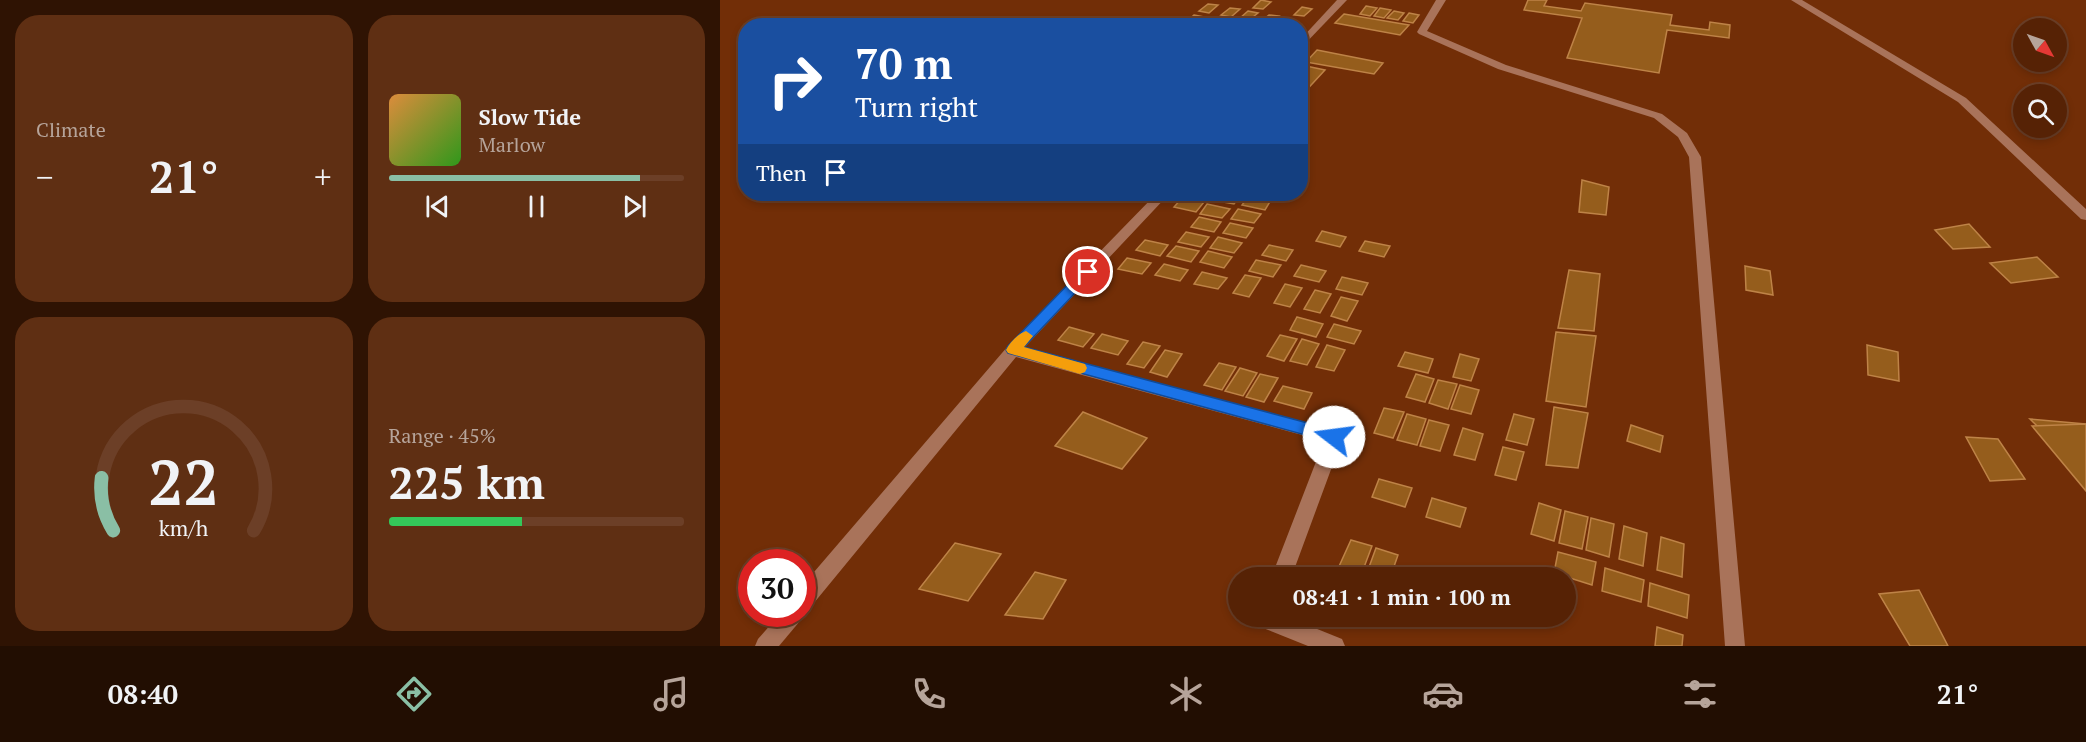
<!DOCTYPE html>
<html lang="en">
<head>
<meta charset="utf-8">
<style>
  body { margin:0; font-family:"PT Serif",serif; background:#5f2f13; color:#f1f3f6; height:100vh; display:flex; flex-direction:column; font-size:22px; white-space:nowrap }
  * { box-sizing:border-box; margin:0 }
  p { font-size:20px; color:#b6a49a }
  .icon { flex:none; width:33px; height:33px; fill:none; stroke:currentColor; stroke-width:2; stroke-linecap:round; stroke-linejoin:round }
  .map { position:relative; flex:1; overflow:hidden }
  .drawer { display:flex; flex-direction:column; gap:15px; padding:15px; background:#2f1303; width:720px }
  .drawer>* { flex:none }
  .top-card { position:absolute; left:18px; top:18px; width:570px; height:183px; border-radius:24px; box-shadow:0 3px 9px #0003,0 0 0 2px #6c3f27; background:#1a4fa0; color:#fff; overflow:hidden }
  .needle { width:39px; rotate:130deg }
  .buttons { position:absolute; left:1293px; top:18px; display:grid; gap:12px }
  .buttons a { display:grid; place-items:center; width:54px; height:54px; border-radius:50%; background:#562205; box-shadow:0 3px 9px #0003,0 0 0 2px #6c3f27; font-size:30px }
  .speed { position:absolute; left:18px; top:549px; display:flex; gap:12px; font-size:30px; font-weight:700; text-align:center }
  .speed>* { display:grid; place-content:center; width:78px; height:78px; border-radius:50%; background:#562205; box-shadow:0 3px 9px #0003,0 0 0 2px #6c3f27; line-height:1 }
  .speed .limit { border:9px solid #d22; background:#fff; color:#111 }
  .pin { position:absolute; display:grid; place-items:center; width:51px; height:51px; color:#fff; margin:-26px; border:3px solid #fff; border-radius:50%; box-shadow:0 2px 6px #0007 }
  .me { position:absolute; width:66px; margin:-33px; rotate:285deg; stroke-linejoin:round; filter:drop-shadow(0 0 4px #0008) }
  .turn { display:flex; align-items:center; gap:21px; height:126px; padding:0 18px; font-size:27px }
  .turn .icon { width:78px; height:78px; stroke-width:2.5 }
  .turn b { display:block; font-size:42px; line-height:51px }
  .then { display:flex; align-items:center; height:57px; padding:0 18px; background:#0003; gap:12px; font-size:22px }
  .big { font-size:45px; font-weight:800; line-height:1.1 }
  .drawer .card { flex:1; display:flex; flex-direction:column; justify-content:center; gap:9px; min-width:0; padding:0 21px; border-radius:24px; background:#5f2f13 }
  .drawer .dial { align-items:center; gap:0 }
  .dial svg { height:156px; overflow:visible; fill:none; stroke:#6c3f27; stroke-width:7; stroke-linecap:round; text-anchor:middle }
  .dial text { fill:#f1f3f6; stroke:none }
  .song { display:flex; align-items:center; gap:18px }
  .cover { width:72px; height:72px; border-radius:9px; background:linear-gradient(135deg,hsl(30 70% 55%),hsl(110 70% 35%)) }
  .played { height:6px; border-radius:3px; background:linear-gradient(90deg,#8abfa5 85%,#6c3f27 85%) }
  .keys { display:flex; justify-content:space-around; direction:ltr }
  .heat { display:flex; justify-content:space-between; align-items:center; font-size:33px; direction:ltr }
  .charge { height:9px; border-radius:4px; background:linear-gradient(90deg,#34c759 45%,#6c3f27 0) }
  .drawer .tiles { flex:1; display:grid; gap:15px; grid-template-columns:repeat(2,1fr) }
  .trip { position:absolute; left:508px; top:567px; width:348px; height:60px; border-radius:30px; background:#562205; box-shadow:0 3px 9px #0003,0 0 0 2px #6c3f27; font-weight:800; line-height:60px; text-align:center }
  .dock { display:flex; height:96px; justify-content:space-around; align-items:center; background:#220e02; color:#b6a49a }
  .dock .icon { width:42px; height:42px }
  .dock .selected { color:#8abfa5 }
  .dock b { font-size:27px; color:#f1f3f6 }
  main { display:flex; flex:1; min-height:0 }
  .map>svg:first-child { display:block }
</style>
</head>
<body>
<main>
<section class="drawer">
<div class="tiles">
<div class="card"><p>Climate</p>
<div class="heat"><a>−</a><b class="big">21°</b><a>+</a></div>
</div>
<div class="card">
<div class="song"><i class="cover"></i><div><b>Slow Tide</b><p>Marlow</p></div></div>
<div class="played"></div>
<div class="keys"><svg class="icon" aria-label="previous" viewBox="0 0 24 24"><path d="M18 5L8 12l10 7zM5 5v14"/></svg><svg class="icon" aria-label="pause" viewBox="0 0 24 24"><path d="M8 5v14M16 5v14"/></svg><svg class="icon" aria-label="next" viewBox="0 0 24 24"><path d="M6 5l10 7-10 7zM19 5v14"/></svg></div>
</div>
<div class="card dial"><svg viewBox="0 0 100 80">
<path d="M14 69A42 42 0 1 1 86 69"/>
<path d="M14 69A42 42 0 0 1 8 42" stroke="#8abfa5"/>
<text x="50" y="56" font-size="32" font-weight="700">22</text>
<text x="50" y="72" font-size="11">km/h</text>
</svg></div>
<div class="card"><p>Range · 45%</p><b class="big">225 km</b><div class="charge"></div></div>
</div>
</section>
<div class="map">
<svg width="1366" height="646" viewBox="0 0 1366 646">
  <rect width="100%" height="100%" fill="#722e07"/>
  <g fill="#955d1c" stroke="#be8347" stroke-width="1.5">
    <path d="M 541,0 L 551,2 L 543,9 L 533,8 Z"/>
    <path d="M 808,0 L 827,0 L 824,6 L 861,11 L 865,3 L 952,15 L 950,25 L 989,30 L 990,22 L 1010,25 L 1009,38 L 947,30 L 939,73 L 847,58 L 862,18 L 804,10 Z"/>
    <path d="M 488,4 L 498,5 L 489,13 L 479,11 Z"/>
    <path d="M 646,6 L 657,8 L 650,16 L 640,14 Z"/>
    <path d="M 582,7 L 592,9 L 584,16 L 574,15 Z"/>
    <path d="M 510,8 L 520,9 L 511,17 L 501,15 Z"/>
    <path d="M 660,8 L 671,10 L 664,18 L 654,16 Z"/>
    <path d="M 528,11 L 538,13 L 529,20 L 519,19 Z"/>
    <path d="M 674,11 L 684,13 L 678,20 L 667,18 Z"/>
    <path d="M 689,13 L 699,15 L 693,23 L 683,21 Z"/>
    <path d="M 624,14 L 689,25 L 680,35 L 615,23 Z"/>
    <path d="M 474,15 L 484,17 L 475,24 L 465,23 Z"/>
    <path d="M 549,15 L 559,16 L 550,24 L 540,22 Z"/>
    <path d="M 597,50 L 663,63 L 654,74 L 586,62 Z"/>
    <path d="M 586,66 L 605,70 L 580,97 L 580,72 Z"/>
    <path d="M 862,180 L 889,187 L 886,215 L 859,212 Z"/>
    <path d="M 497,194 L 512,194 L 521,195 L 514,204 L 492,200 Z"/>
    <path d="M 529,196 L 551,200 L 545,210 L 522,205 Z"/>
    <path d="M 462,198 L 484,202 L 476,212 L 454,207 Z"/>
    <path d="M 487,204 L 510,209 L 502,218 L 480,214 Z"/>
    <path d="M 518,209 L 541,214 L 534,223 L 511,219 Z"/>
    <path d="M 479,217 L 501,222 L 494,232 L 471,227 Z"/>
    <path d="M 510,223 L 533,228 L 526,238 L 503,233 Z"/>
    <path d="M 1249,224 L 1270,247 L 1233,249 L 1215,230 Z"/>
    <path d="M 602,231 L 626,237 L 620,247 L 596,241 Z"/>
    <path d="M 466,232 L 489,237 L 481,247 L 458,242 Z"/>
    <path d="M 498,237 L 522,243 L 514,253 L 490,248 Z"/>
    <path d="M 425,240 L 448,245 L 440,256 L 416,250 Z"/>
    <path d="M 645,241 L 670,246 L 664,257 L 639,251 Z"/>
    <path d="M 549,245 L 573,250 L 566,261 L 542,255 Z"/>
    <path d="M 456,246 L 479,251 L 471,262 L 447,256 Z"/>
    <path d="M 488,251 L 512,257 L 504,268 L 480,262 Z"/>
    <path d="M 1317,257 L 1338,277 L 1291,283 L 1270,263 Z"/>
    <path d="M 407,258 L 431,263 L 422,274 L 398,269 Z"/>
    <path d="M 536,260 L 561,265 L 553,277 L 529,271 Z"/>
    <path d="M 444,264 L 468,270 L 460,281 L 435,275 Z"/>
    <path d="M 581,265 L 606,271 L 599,282 L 574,276 Z"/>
    <path d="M 1025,266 L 1050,271 L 1053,295 L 1026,290 Z"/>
    <path d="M 849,270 L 880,274 L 874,331 L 838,328 Z"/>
    <path d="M 482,272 L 507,278 L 498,289 L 474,284 Z"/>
    <path d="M 525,275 L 541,278 L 529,297 L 513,293 Z"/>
    <path d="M 622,277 L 648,283 L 642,295 L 616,289 Z"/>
    <path d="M 565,284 L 582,288 L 570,307 L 554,303 Z"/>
    <path d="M 595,290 L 611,294 L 600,313 L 584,309 Z"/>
    <path d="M 621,297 L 638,301 L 627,321 L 611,316 Z"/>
    <path d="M 577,317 L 603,324 L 596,337 L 570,330 Z"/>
    <path d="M 614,324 L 641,331 L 634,344 L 607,337 Z"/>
    <path d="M 349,327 L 374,334 L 363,347 L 338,340 Z"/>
    <path d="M 836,332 L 876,336 L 866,407 L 826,401 Z"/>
    <path d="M 382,334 L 408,341 L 398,355 L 371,348 Z"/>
    <path d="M 560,335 L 577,339 L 564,361 L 547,356 Z"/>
    <path d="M 582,339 L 599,344 L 587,365 L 570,361 Z"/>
    <path d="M 423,342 L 440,346 L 424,368 L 407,364 Z"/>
    <path d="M 607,345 L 625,350 L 614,371 L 596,367 Z"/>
    <path d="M 1147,345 L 1178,352 L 1179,381 L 1148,375 Z"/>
    <path d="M 445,350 L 462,354 L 447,377 L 430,372 Z"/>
    <path d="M 685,352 L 713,359 L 708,373 L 678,366 Z"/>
    <path d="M 740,354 L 759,359 L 751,381 L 733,377 Z"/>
    <path d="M 499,363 L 516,367 L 502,390 L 484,385 Z"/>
    <path d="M 520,368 L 537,373 L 523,396 L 505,391 Z"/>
    <path d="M 540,374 L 558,378 L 544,402 L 526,397 Z"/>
    <path d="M 696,374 L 714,379 L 705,402 L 686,397 Z"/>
    <path d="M 718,380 L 737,384 L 728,409 L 709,403 Z"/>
    <path d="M 740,385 L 759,390 L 751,414 L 731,409 Z"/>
    <path d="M 563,386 L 592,393 L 584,409 L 554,401 Z"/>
    <path d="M 834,407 L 868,413 L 858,468 L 826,465 Z"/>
    <path d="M 664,408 L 684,412 L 673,438 L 654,433 Z"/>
    <path d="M 363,412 L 427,438 L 402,469 L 335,446 Z"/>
    <path d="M 687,414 L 706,419 L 697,445 L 677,440 Z"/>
    <path d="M 794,414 L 814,419 L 807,445 L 786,440 Z"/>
    <path d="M 1310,419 L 1366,424 L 1366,484 L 1360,468 Z"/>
    <path d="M 709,420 L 729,425 L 720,451 L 700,446 Z"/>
    <path d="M 1366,424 L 1366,491 L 1312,426 Z"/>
    <path d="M 911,425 L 943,436 L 940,452 L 907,441 Z"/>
    <path d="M 743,428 L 763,434 L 755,460 L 734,455 Z"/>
    <path d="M 1246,437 L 1278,439 L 1305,479 L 1270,481 Z"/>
    <path d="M 783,447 L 804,452 L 796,480 L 775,475 Z"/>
    <path d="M 659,479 L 692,488 L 685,507 L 652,497 Z"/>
    <path d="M 712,498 L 746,508 L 740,527 L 706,517 Z"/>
    <path d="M 819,503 L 841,510 L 834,541 L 811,534 Z"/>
    <path d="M 845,511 L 868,517 L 862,549 L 839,543 Z"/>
    <path d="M 871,518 L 894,524 L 889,557 L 866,550 Z"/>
    <path d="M 904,526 L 927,533 L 923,566 L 899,559 Z"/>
    <path d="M 941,537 L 964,544 L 962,577 L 937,570 Z"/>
    <path d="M 631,540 L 652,546 L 640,578 L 616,573 Z"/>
    <path d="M 235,543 L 281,554 L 248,601 L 199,589 Z"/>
    <path d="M 656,548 L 678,555 L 670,578 L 645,578 Z"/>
    <path d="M 838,552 L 876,562 L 872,585 L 834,573 Z"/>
    <path d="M 885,568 L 924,580 L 921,602 L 882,591 Z"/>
    <path d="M 315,572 L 346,580 L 323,619 L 285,615 Z"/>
    <path d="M 930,583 L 969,595 L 967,618 L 928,606 Z"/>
    <path d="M 1199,590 L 1228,646 L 1190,646 L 1159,594 Z"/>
    <path d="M 672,616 L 697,616 L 694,624 Z"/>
    <path d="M 937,627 L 963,635 L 962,646 L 935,646 Z"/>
  </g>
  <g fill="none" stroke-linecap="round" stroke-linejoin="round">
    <g fill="#a9735a" fill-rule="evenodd">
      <path d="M 617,0 L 627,0 L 580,49 L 580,40 Z"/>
      <path d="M 716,0 L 726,0 L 707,31 L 786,65 L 942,114 L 967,133 L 981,157 L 1025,646 L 1005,646 L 969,157 L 958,137 L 934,118 L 778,69 L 699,34 L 697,32 Z"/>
      <path d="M 1071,0 L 1082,0 L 1246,98 L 1366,209 L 1366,220 L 1361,219 L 1238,102 Z"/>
      <path d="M 436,194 L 449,194 L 305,347 L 620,432 L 623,437 L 571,578 L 551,578 L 604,441 L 296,357 L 89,609 L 82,612 L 82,586 L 288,346 Z"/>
      <path d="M 82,612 L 83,614 L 80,621 L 59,646 L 35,646 L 38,639 L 60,614 Z"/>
      <path d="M 536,616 L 565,616 L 622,639 L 625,646 L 588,646 L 538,626 Z"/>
    </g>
  </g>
  <path fill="#1a73e8" stroke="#114b97" stroke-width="1.5" d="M 368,267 L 374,272 L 372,275 L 304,347 L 614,430 L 620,432 L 622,437 L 620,442 L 614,443 L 288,353 L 286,350 L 288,346 L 363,269 Z"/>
  <path fill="#f59e0b" d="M 306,331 L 313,336 L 304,347 L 365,364 L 367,368 L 365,372 L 360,374 L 288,353 L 286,350 C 290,342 298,334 306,331 Z"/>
</svg>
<div class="buttons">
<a><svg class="needle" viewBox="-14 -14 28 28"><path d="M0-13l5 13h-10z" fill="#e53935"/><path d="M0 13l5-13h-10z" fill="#b6a49a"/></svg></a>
<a><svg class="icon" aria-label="search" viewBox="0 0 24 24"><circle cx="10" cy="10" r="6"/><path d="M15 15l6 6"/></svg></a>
</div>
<div class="speed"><div class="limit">30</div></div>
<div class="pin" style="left:368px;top:272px;background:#d93025"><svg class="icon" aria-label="arrive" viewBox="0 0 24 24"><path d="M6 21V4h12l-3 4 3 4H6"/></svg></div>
<svg class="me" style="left:614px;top:437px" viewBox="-20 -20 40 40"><circle r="19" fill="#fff"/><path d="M0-13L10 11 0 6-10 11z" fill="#1a73e8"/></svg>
<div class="trip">08:41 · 1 min · 100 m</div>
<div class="top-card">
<div class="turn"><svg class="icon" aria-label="right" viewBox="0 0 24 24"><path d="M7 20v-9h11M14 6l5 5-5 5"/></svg><div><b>70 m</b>Turn right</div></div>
<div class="then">Then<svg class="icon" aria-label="arrive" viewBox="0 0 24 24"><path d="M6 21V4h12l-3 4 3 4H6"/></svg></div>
</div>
</div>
</main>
<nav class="dock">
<b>08:40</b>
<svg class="icon selected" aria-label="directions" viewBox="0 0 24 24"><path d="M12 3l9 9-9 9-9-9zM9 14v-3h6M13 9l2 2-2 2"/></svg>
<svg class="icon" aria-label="music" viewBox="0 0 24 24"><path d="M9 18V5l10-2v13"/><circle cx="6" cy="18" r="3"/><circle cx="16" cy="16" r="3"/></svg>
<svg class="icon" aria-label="phone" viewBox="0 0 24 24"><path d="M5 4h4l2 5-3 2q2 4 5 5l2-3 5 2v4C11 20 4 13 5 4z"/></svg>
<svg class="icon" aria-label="climate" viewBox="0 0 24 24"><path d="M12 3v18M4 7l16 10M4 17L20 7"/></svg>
<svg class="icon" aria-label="car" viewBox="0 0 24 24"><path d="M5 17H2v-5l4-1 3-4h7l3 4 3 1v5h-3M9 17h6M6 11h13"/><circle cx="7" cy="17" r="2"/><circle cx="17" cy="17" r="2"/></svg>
<svg class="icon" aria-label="filters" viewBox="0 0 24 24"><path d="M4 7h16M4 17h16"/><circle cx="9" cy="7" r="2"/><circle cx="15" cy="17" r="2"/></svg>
<b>21°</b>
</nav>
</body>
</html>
